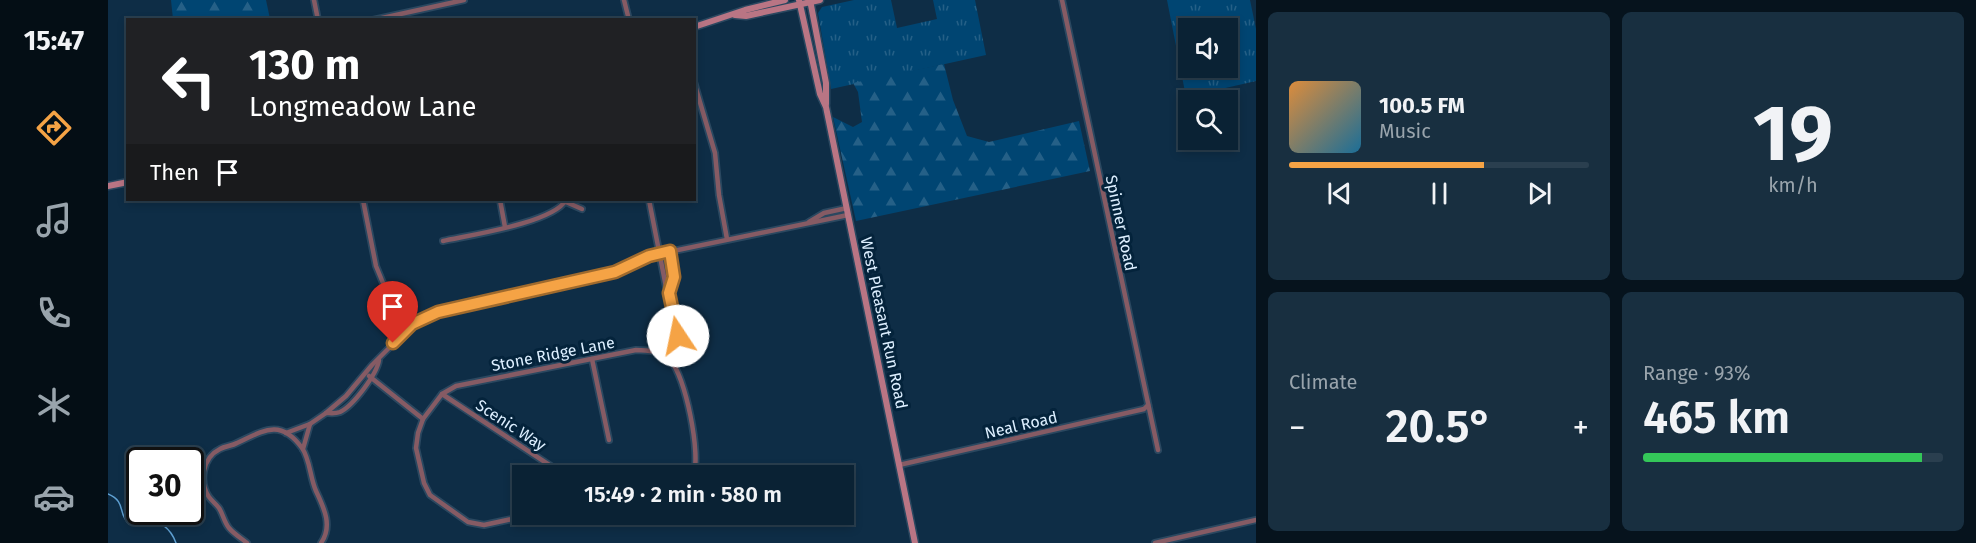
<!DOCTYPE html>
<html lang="en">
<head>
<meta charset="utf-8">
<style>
  body { margin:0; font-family:"Fira Sans",sans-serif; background:#182f40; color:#f1f3f6; height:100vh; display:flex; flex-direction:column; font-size:22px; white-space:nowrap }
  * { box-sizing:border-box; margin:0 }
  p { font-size:20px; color:#99a4ac }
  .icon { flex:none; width:33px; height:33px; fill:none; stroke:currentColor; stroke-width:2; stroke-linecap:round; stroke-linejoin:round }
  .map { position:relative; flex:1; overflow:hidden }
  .details { display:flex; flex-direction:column; gap:12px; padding:12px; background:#06131d; width:720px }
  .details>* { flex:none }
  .banner { position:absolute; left:18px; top:18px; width:570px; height:183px; border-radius:0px; box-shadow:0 3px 9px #0003,0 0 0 2px #2a3f4f; background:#202124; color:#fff; overflow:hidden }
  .controls { position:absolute; left:1070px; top:18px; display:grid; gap:12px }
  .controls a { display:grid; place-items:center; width:60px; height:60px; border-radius:0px; background:#0a2234; box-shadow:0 3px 9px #0003,0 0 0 2px #2a3f4f; font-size:30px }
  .speed { position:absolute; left:18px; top:447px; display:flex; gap:12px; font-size:30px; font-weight:700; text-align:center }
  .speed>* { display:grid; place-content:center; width:78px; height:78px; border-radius:50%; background:#0a2234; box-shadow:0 3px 9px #0003,0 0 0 2px #2a3f4f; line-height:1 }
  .speed .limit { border:3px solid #111; border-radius:9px; background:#fff; color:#111 }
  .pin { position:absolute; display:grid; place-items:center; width:51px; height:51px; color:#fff; margin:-62px -26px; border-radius:50% 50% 50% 0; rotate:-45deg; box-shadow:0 0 6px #0007 }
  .pin .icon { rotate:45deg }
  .me { position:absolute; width:66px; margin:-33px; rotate:349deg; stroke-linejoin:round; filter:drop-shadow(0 0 4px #0008) }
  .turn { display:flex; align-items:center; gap:21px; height:126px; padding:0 24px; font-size:27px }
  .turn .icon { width:78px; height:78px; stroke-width:2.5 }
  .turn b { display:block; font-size:42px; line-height:51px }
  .then { display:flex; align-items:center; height:57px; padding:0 24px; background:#0003; gap:12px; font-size:22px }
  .big { font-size:45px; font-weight:600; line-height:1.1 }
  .details .widget { flex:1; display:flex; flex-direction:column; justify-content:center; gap:9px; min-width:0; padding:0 21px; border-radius:9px; background:#182f40 }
  .details .dial { align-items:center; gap:0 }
  .dial b { font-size:78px; line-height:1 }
  .song { display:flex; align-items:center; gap:18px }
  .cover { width:72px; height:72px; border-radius:9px; background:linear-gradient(135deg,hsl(30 70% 55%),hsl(200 70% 35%)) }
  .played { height:6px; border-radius:3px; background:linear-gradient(90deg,#f5a345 65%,#2a3f4f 65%) }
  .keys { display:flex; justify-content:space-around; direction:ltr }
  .heat { display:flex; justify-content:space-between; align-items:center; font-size:33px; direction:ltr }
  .charge { height:9px; border-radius:4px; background:linear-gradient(90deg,#34c759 93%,#2a3f4f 0) }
  .details .tiles { flex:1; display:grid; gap:12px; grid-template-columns:repeat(2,1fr) }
  .trip { position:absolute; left:404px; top:465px; width:342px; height:60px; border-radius:0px; background:#0a2234; box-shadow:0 3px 9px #0003,0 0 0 2px #2a3f4f; font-weight:600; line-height:60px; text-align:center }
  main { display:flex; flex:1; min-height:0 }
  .tabs { display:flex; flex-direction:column; width:108px; justify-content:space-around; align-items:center; background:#040e15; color:#99a4ac }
  .tabs .icon { width:42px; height:42px }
  .tabs .on { color:#f5a345 }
  .tabs b { font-size:27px; color:#f1f3f6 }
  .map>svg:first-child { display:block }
</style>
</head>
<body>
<main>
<nav class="tabs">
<b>15:47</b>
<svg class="icon on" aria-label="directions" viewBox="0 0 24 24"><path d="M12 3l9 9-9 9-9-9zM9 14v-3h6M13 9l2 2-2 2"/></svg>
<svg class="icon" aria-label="music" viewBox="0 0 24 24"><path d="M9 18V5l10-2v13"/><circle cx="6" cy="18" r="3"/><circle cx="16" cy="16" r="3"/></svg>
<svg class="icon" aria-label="phone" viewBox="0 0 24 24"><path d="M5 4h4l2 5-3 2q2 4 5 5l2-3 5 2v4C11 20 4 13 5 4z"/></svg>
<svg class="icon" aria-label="climate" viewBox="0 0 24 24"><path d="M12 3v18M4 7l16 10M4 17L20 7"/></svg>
<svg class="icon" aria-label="car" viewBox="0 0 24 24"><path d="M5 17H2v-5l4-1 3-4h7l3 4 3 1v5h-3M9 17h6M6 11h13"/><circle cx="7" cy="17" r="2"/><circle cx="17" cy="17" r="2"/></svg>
</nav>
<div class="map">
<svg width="1148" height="543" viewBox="0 0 1148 543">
  <defs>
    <pattern id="grass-tufts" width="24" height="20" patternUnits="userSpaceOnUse" patternTransform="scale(1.5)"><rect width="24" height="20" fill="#004572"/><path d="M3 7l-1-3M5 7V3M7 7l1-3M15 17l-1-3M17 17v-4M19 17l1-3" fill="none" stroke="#256087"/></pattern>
    <pattern id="forest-firs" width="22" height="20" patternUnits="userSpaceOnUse" patternTransform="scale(1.5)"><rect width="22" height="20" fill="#004572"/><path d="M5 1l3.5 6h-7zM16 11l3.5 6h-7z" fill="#256087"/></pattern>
  </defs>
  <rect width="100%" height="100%" fill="#0e2d46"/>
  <g fill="url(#grass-tufts)" fill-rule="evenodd">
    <path d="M 746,0 L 783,0 L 789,28 L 829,19 L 825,0 L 867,0 L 878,55 L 723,89 L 710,13 L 714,7 Z"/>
    <path d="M 1059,0 L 1142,0 L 1148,29 L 1148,81 L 1078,97 ZM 1119,28 L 1119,68 L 1080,68 L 1080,28 Z"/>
  </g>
  <g fill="url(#forest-firs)">
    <path d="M 63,0 L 158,0 L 162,19 L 65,19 Z"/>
    <path d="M 836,64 L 845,100 L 859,136 L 881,142 L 971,121 L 982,171 L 748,221 L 725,117 L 745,127 L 754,122 L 750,92 L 745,83 Z"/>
  </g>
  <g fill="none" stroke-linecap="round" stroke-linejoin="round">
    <path stroke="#5fa0d2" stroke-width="1.5" d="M 0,494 C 19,502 9,513 21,524 C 26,523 30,521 35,521 C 51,518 63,529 68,543"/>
    <g stroke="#2b4860" stroke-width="8">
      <g id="minor">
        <path d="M 206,0 L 210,20"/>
        <path d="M 516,0 L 521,20"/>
        <path d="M 954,0 L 1050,450"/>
        <path d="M 265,20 L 356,0"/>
        <path d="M 586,82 L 607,153 L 611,195 L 619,239"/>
        <path d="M 255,200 L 268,266 L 275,283 L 305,324"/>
        <path d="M 392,200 L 397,227"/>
        <path d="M 541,200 L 558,287 L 561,293 L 566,277 L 562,251"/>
        <path d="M 458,202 L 474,209"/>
        <path d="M 701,222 L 716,213 L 739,208"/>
        <path d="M 335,241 C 362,235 445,223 458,200"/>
        <path d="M 561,358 C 575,335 566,318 561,293"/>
        <path d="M 484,359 L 501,440"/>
        <path d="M 261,376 L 315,419"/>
        <path d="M 334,394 L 458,476"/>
        <path d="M 218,413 C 222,413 227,414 232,412 C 245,406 269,374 271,360"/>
        <path d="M 178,433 L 202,424 L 218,413 L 238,396 L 264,365 L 305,324 L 330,312 L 507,272 L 541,256 L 740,215"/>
        <path d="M 195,449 L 202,424"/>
        <path d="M 791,465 L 1036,409 L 1040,405"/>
        <path d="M 427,514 L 376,525 L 360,522 L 322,495 L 316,483 L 308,448 L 310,433 L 315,419 L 334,394 L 348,386 L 528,350 C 540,350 552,351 562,360 C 577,374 594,457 585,476"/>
        <path d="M 139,543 C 133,538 126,534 121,528 C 116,522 115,514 111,508 C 108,504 104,501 101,497 C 91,482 94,458 112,449 C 117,446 124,446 129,443 C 155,431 172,418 194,448 C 202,459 202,478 208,491 C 216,508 225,526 213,543"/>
        <path d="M 1047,543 L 1148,520"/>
      </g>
    </g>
    <g stroke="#2b4860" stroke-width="9">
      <g id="secondary">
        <path d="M 691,0 L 712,94 L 718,107 L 807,543"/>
        <path d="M 702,0 L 718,83 L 718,104"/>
        <path d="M 627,15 L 638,16 L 712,0"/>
        <path d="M 586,27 L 637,10 L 677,0"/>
        <path d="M 0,186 L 20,182"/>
      </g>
    </g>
    <use href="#minor" stroke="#865b64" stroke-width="4.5"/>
    <use href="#secondary" stroke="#b97584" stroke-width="6"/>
  </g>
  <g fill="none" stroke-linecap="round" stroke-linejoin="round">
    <g stroke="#9f6a2d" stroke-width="15">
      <path id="route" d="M 285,343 L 304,324 L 330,312 L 507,272 L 541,256 L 562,251 L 566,277 L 561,293 L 570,336"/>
    </g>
    <use href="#route" stroke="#f5a345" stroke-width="10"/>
  </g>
  <g text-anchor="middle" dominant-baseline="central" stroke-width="6" stroke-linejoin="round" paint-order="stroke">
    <g font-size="16" fill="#ddefff" stroke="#04233b">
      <text transform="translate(1013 223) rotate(78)">Spinner Road</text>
      <text transform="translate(776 323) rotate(78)">West Pleasant Run Road</text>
      <text transform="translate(445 354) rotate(-11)">Stone Ridge Lane</text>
      <text transform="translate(403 425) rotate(33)">Scenic Way</text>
      <text transform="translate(913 425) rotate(-13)">Neal Road</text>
    </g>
  </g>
</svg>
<div class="controls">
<a><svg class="icon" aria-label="sound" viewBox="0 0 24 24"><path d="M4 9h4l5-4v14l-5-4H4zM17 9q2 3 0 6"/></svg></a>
<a><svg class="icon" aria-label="search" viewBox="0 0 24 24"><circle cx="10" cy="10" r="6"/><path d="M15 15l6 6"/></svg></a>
</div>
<div class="speed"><div class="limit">30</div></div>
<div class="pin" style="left:285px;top:343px;background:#d93025"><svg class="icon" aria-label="arrive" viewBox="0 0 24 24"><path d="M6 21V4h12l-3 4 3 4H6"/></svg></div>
<svg class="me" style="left:570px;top:336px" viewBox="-20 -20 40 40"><circle r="19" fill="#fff"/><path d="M0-13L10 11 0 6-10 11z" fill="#f5a345"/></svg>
<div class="trip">15:49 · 2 min · 580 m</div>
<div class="banner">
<div class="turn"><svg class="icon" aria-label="left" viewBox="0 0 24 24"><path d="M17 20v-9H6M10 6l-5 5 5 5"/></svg><div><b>130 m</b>Longmeadow Lane</div></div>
<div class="then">Then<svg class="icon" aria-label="arrive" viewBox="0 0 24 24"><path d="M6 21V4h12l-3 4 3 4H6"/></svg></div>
</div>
</div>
<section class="details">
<div class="tiles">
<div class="widget">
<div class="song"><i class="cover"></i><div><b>100.5 FM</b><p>Music</p></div></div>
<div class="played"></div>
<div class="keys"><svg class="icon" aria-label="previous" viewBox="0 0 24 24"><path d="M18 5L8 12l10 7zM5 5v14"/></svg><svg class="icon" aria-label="pause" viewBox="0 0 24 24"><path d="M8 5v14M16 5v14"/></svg><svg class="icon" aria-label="next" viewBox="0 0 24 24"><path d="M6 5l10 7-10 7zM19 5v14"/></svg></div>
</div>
<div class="widget dial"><b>19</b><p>km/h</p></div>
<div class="widget"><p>Climate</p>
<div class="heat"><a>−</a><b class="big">20.5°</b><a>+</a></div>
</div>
<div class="widget"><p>Range · 93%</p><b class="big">465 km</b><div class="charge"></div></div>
</div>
</section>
</main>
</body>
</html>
